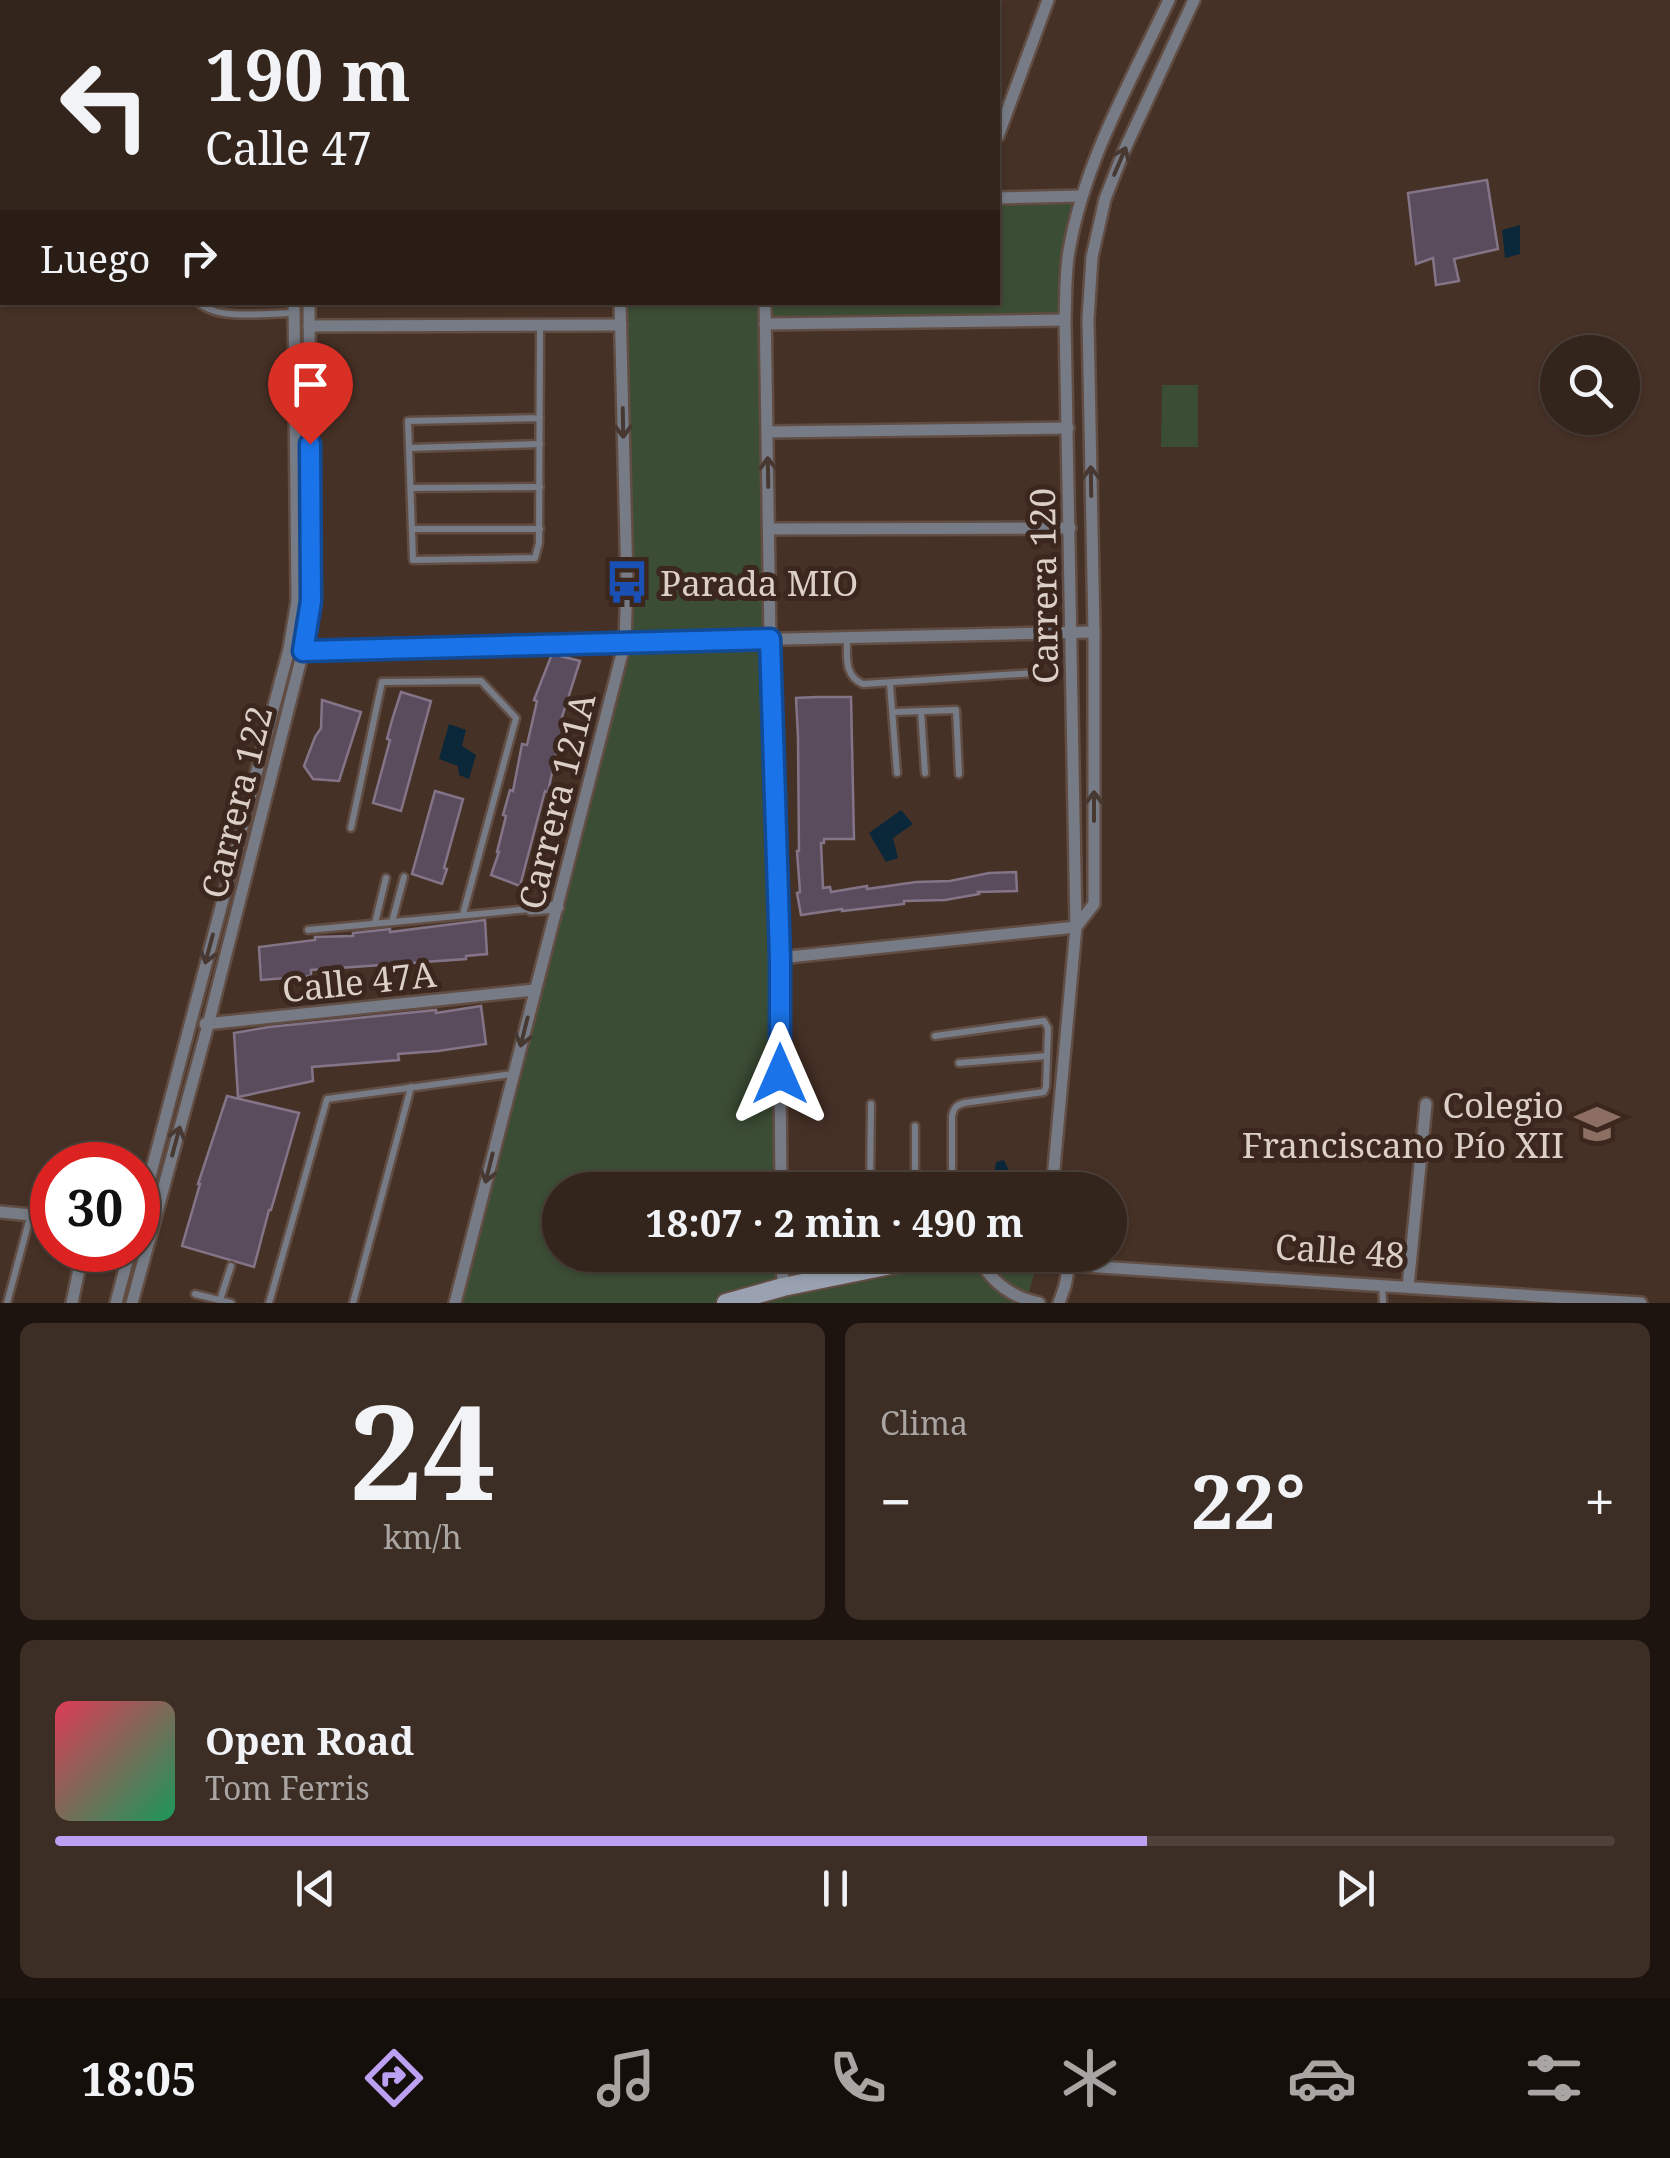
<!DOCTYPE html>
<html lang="es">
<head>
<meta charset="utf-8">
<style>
  body { margin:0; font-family:"Noto Serif",serif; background:#3c2d25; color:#f1f3f6; height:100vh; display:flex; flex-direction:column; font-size:38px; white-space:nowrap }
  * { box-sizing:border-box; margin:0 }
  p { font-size:32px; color:#a9a5a3 }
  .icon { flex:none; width:55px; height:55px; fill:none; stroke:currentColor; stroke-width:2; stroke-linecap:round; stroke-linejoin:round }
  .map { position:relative; height:1303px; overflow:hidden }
  .panel { display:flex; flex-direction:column; gap:20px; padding:20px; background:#1d140f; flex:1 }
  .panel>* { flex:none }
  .top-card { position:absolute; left:0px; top:0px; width:1000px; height:305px; box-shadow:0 2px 8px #0004,0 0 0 2px #4e423b; background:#34251c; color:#f1f3f6; overflow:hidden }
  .buttons { position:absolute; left:1540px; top:335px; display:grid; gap:20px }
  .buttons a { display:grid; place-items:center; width:100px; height:100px; border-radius:50%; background:#34251c; box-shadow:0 2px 8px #0004,0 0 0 2px #4e423b; font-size:50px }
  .speed { position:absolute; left:30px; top:1142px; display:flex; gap:20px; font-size:50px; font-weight:700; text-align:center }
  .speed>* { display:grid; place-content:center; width:130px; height:130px; border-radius:50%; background:#34251c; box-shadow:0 2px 8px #0004,0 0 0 2px #4e423b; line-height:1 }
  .speed .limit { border:15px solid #d22; background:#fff; color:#111 }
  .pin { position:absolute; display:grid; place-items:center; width:85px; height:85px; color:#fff; margin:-102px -42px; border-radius:50% 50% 50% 0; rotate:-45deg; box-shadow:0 0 10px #0007 }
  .pin .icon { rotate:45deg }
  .me { position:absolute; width:110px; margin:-55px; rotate:0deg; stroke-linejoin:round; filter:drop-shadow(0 0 8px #0008) }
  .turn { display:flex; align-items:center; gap:35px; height:210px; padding:0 40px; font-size:45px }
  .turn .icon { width:130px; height:130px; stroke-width:2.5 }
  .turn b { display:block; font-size:70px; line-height:85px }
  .then { display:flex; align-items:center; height:95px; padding:0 40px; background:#0003; gap:20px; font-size:38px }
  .big { font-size:75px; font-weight:700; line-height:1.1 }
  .panel .tile { flex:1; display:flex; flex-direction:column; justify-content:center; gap:15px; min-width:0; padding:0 35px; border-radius:15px; background:#3c2d25 }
  .panel .dial { align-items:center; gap:0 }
  .dial b { font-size:130px; line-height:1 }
  .song { display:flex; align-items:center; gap:30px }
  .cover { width:120px; height:120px; border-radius:15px; background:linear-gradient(135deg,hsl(350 70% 55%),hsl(150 70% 35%)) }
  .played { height:10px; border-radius:5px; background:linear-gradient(90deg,#bca0f2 70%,#4e423b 70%) }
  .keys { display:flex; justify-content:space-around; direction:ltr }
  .heat { display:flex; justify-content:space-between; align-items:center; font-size:55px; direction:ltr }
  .panel .tiles { flex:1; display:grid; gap:20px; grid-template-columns:1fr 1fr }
  .tile:last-child { grid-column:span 2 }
  .trip { position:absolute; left:542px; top:1172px; width:585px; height:100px; border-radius:50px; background:#34251c; box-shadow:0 2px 8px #0004,0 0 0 2px #4e423b; font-weight:700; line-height:100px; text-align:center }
  .dock { display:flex; height:160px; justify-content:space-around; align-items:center; background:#150f0b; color:#a9a5a3 }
  .dock .icon { width:70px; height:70px }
  .dock .current { color:#bca0f2 }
  .dock b { font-size:45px; color:#f1f3f6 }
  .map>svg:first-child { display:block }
</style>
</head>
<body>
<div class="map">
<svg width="1670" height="1303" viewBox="0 0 1670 1303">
  <rect width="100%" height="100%" fill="#463126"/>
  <g fill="#3c4d35">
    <path d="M 615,0 L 837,0 L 836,2 L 615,2 Z"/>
    <path d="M 1082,196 L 1068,254 L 1065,320 L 765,325 L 781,1190 L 560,1190 L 560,1255 L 782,1255 L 783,1287 L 940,1255 L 1039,1255 L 1026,1303 L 455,1303 L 625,642 L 620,303 L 998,302 L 998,198 Z"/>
    <path d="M 1162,385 L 1198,385 L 1198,447 L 1161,447 Z"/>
  </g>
  <g fill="#0a283a">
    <path d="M 1520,225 L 1520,254 L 1505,258 L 1502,230 Z"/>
    <path d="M 449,724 L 466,730 L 462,746 L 476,755 L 469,779 L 459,775 L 458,766 L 439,759 Z"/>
    <path d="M 901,810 L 913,824 L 893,838 L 898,858 L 886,862 L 869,833 Z"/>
    <path d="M 1004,1160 L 1017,1188 L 992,1190 L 996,1162 Z"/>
  </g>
  <g fill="#5a4b5d" stroke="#847488" stroke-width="2.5">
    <path d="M 1487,180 L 1498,249 L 1454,259 L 1459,281 L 1436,285 L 1433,258 L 1416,264 L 1408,193 Z"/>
    <path d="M 552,654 L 580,661 L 561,720 L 566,721 L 560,744 L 558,744 L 548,792 L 545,791 L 520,886 L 491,875 L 499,852 L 497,852 L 506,816 L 503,815 L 510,790 L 513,791 L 522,744 L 527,745 L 537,701 L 534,700 Z"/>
    <path d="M 401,692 L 431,701 L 401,811 L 373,803 L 390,740 L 387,739 L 392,720 Z"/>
    <path d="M 817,697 L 851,697 L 854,839 L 824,839 L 824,843 L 821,843 L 823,888 L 830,887 L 831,892 L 867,886 L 867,889 L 916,882 L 950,881 L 989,873 L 1016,872 L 1017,891 L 978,892 L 979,894 L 945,900 L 904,901 L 904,904 L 842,911 L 842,909 L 801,915 L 797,893 L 800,892 L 797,851 L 799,851 L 798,737 L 796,698 Z"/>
    <path d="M 322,700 L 361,712 L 339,781 L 313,779 L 304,766 L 315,737 L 321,728 Z"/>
    <path d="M 435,791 L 463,799 L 444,868 L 447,869 L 442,884 L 412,874 Z"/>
    <path d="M 485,920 L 487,954 L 466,956 L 466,959 L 311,970 L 311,976 L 261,980 L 259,947 L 315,940 L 315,937 L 353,936 L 353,933 L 390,929 L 390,932 Z"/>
    <path d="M 481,1006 L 486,1044 L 438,1051 L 398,1054 L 399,1060 L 312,1067 L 313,1081 L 238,1097 L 234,1033 L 269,1027 L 436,1010 L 436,1013 Z"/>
    <path d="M 227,1096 L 299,1113 L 271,1210 L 269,1210 L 254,1267 L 182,1246 L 200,1184 L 198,1184 Z"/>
  </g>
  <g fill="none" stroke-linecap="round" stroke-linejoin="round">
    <g stroke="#614d43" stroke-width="11">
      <g id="service">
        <path d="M 330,0 L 330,2"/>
        <path d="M 363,0 L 363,2"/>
        <path d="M 430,2 L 433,0"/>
        <path d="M 0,155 L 2,156"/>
        <path d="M 0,188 L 2,189"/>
        <path d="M 198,302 C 217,321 267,313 293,313"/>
        <path d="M 540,418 L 408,421 L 413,560 L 535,558 L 539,543 L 540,325"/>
        <path d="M 409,448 L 540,444"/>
        <path d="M 411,488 L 540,487"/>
        <path d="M 412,529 L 540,529"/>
        <path d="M 847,639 C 847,657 844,676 863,684 L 1035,673"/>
        <path d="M 890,684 L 897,773"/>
        <path d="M 921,711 L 925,773"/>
        <path d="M 894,712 L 956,710 L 959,774"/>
        <path d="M 351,828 L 382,682 L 481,681 L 516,718 L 463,914"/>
        <path d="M 392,922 L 404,877"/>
        <path d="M 375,923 L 386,878"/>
        <path d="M 308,930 L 530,909"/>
        <path d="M 935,1036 L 1044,1021 L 1048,1028 L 1046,1087 L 1044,1092 L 964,1103 C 956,1105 954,1108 952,1116 L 952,1190"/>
        <path d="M 959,1063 L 1047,1056"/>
        <path d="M 915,1126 L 915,1190"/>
        <path d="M 870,1190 L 871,1104"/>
        <path d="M 1382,1285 L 1383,1303"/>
        <path d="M 195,1294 L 231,1303"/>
        <path d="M 220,1300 L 231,1266"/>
        <path d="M 7,1303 L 30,1217"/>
        <path d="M 269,1303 L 327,1099 L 512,1074"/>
        <path d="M 353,1303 L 411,1087"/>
      </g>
    </g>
    <g stroke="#614d43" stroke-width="16">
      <g id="minor">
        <path d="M 289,0 L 289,2"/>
        <path d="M 304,0 L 305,2"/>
        <path d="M 615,0 L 615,2"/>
        <path d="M 836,2 L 837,0"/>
        <path d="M 944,2 L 945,0"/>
        <path d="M 998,136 L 1048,0"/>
        <path d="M 998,198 L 1082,196"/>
        <path d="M 765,302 L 770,639 L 779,958 L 781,1190"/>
        <path d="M 765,324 L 1065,320"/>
        <path d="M 309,326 L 621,325"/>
        <path d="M 767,432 L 1068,428"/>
        <path d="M 769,529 L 1070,528"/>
        <path d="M 299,650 L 1094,632"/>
        <path d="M 531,909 L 558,907"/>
        <path d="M 779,958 L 1076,927 L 1094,904 L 1094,632 L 1088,319 L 1092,257 L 1105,199 L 1123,153 L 1194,0"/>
        <path d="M 205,1024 L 534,990"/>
        <path d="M 1052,1190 L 1076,927 L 1065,320 C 1066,298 1065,273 1069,251 C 1084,162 1131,81 1169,0"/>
        <path d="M 0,1212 L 52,1217"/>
        <path d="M 138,1222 L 289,649 L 297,601 L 294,302"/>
        <path d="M 782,1255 L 783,1287"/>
        <path d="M 977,1255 C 990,1281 1010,1297 1039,1303"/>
        <path d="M 1037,1255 L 1050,1261 L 1069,1265 L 1641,1303"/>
        <path d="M 1408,1287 L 1426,1104"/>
        <path d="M 72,1303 L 83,1250"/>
        <path d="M 116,1303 L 130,1250"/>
        <path d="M 132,1303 L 208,1025 L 303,651 L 311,601 L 309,302"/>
        <path d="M 455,1303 L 625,642 L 627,582 L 620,302"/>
        <path d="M 1059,1303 L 1065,1286 L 1069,1265"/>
      </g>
    </g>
    <g stroke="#614d43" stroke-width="22">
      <path id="secondary" d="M 726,1303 L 783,1287 L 940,1255"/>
    </g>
    <use href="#service" stroke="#767b85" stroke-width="6"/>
    <use href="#minor" stroke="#767b85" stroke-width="11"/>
    <use href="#secondary" stroke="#9aa2b1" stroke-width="18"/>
  </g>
  <defs><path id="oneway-shaft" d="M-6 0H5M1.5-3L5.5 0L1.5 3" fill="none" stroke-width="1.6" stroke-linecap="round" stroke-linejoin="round" transform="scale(2.5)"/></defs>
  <g stroke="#473832">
    <use href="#oneway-shaft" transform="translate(1120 161) rotate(-67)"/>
    <use href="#oneway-shaft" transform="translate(623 423) rotate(89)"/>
    <use href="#oneway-shaft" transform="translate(768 472) rotate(-91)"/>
    <use href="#oneway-shaft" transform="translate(1091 481) rotate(-91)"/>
    <use href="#oneway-shaft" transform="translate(1094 806) rotate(-90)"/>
    <use href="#oneway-shaft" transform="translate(209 949) rotate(105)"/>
    <use href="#oneway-shaft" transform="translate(524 1032) rotate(104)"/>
    <use href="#oneway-shaft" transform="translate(176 1141) rotate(-75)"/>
    <use href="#oneway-shaft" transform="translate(489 1168) rotate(104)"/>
  </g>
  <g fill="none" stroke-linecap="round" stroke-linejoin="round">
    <g stroke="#114b97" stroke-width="25">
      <path id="route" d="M 310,444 L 311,601 L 303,651 L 770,639 L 780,958 L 780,1074"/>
    </g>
    <use href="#route" stroke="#1a73e8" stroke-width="18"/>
  </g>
  <defs>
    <g id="bus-bare" transform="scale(3.45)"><path d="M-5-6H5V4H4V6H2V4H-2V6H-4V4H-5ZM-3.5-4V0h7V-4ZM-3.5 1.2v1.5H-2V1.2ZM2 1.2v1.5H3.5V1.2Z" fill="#1a4fb4" stroke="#3b271d" stroke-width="2.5" paint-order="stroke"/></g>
    <g id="school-bare" transform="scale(3.45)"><path d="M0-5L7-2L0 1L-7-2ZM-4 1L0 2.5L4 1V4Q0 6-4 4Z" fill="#8d6e63" stroke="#3b271d" stroke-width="2.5" paint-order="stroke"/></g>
  </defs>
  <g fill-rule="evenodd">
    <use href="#bus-bare" x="627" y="582"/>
    <use href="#school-bare" x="1597" y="1124"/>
  </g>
  <g text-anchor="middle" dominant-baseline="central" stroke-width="10" stroke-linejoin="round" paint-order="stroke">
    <g font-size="35" fill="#dccfc8" stroke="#3b271d" text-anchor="start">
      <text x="660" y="582">Parada MIO</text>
      <text x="1564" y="1104" text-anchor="end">Colegio<tspan x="1564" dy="40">Franciscano Pío XII</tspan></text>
    </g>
    <g font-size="35" fill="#dccfc8" stroke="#3b271d">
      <text transform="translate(1043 586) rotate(-91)">Carrera 120</text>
      <text transform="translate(556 801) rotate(-76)">Carrera 121A</text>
      <text transform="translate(236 802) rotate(-76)">Carrera 122</text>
      <text transform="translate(359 981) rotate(-6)">Calle 47A</text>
      <text transform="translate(1340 1250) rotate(4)">Calle 48</text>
    </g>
  </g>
</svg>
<div class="buttons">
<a><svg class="icon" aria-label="search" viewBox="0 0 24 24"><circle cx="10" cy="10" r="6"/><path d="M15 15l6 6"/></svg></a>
</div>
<div class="speed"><div class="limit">30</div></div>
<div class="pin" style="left:310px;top:444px;background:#d93025"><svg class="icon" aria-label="arrive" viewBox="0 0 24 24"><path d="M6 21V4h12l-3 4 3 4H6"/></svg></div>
<svg class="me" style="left:780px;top:1074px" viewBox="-20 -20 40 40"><path d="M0-17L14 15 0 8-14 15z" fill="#1a73e8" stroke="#fff" stroke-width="4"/></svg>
<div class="trip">18:07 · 2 min · 490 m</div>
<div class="top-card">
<div class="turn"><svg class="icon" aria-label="left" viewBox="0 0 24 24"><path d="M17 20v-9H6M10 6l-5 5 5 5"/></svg><div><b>190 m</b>Calle 47</div></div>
<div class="then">Luego<svg class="icon" aria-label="right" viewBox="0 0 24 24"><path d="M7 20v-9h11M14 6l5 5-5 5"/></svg></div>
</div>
</div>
<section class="panel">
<div class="tiles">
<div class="tile dial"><b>24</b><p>km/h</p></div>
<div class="tile"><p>Clima</p>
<div class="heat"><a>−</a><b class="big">22°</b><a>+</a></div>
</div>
<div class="tile">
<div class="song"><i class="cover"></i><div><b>Open Road</b><p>Tom Ferris</p></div></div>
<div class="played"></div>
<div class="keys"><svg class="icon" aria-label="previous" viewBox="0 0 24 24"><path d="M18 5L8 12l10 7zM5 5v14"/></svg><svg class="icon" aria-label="pause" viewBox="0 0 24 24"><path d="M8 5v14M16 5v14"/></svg><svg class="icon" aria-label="next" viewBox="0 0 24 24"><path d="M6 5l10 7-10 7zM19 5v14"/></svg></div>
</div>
</div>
</section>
<nav class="dock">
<b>18:05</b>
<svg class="icon current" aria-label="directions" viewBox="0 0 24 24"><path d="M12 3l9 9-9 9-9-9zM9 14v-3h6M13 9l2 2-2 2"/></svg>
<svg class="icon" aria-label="music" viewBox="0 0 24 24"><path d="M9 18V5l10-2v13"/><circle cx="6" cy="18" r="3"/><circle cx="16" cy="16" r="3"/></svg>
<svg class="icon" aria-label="phone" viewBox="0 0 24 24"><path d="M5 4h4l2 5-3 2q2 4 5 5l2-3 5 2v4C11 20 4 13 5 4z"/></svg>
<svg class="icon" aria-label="climate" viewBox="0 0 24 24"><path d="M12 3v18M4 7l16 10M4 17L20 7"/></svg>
<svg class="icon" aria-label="car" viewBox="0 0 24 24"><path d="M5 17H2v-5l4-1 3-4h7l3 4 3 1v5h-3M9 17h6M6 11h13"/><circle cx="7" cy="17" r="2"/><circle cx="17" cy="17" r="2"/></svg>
<svg class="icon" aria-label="filters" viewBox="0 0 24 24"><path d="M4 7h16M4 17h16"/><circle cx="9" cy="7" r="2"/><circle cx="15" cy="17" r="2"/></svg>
</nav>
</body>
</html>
